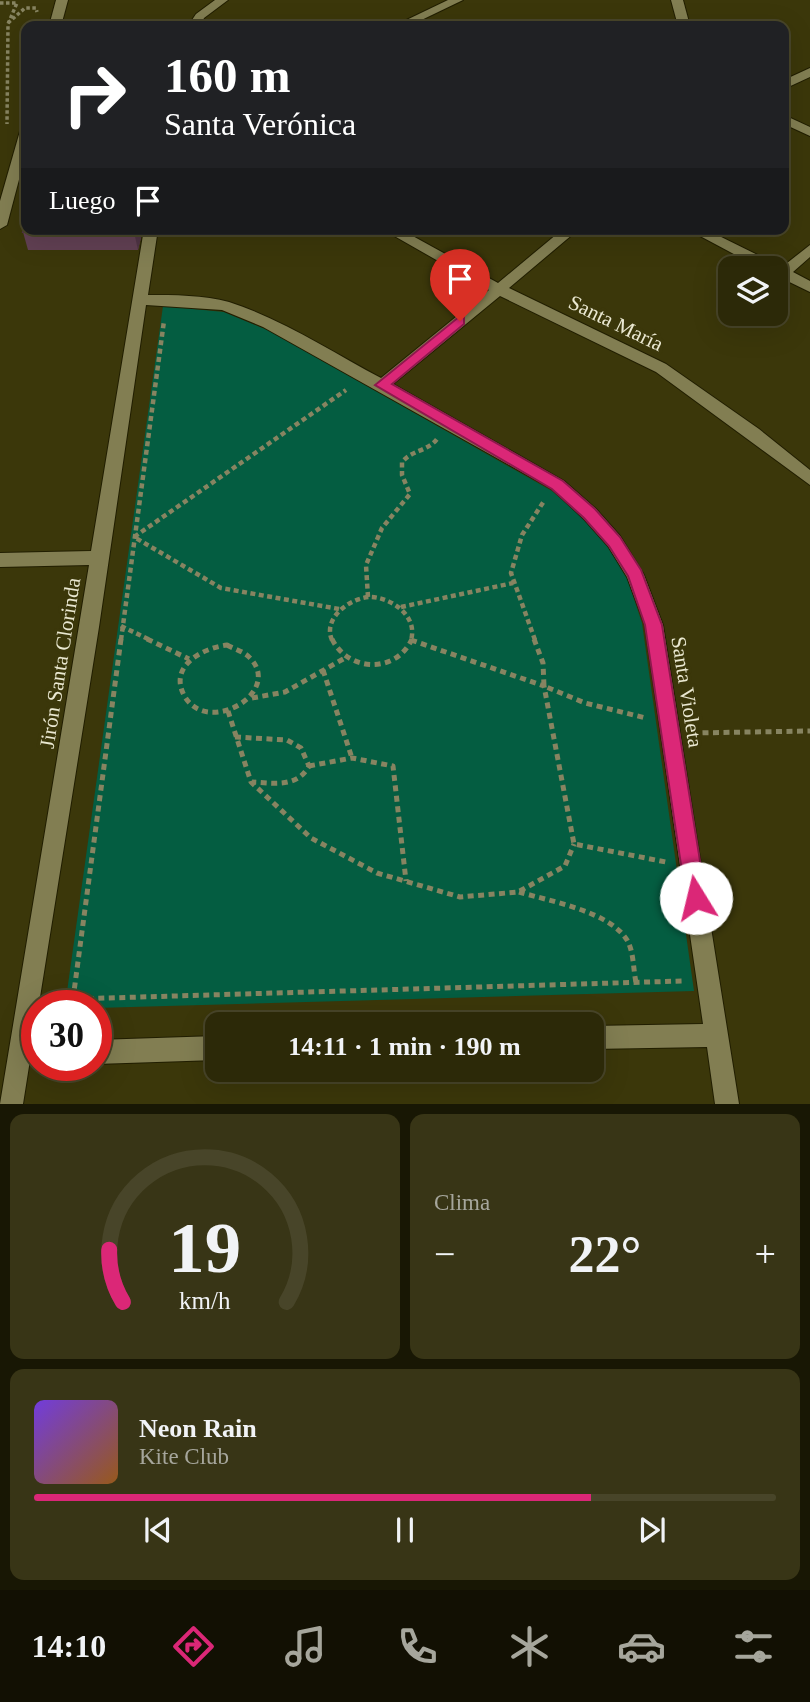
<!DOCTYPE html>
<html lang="es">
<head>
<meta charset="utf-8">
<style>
  body { margin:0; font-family:"Times New Roman",serif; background:#383516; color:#f1f3f6; height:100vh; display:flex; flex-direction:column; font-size:26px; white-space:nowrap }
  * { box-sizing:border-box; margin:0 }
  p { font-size:23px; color:#a6a69c }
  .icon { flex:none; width:38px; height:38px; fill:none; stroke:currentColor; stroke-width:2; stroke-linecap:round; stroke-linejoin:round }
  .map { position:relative; height:1104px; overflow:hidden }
  .details { display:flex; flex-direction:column; gap:10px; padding:10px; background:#181704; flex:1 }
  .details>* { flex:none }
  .guide { position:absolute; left:21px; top:21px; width:768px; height:214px; border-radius:14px; box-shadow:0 7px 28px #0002,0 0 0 2px #484529; background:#202124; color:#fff; overflow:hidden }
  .controls { position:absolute; left:718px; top:256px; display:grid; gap:14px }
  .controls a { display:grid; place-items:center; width:70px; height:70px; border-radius:14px; background:#2c2908; box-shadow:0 7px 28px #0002,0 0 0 2px #484529; font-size:35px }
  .speed { position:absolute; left:21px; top:990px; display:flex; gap:14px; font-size:35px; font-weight:700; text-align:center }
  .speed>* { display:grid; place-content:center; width:91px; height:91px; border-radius:50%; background:#2c2908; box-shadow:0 7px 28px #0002,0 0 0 2px #484529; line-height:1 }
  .speed .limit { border:10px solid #d22; background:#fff; color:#111 }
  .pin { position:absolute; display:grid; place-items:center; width:60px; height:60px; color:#fff; margin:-72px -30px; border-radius:50% 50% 50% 0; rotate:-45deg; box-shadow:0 0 7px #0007 }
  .pin .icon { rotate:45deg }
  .me { position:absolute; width:77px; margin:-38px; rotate:351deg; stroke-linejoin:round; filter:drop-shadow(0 0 5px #0008) }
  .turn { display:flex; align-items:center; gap:24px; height:147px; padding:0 28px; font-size:32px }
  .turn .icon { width:91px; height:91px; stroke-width:2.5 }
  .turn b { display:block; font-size:49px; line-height:60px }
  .then { display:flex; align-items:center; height:66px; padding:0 28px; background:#0003; gap:14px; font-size:26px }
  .big { font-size:52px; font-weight:700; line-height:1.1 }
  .details .widget { flex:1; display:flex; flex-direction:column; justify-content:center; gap:10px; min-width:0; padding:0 24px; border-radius:14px; background:#383516 }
  .details .dial { align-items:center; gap:0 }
  .dial svg { height:182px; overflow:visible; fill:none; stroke:#484529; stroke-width:7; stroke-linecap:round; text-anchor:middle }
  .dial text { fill:#f1f3f6; stroke:none }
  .song { display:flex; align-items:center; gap:21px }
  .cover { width:84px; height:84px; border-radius:10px; background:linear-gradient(135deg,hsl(260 70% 55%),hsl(30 70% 35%)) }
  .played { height:7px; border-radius:4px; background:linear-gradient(90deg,#db2777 75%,#484529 75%) }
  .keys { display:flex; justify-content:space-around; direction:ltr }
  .heat { display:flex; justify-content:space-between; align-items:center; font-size:38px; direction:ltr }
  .details .tiles { flex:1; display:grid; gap:10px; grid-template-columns:1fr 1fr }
  .widget:last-child { grid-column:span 2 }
  .trip { position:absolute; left:205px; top:1012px; width:399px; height:70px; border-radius:14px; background:#2c2908; box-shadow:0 7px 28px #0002,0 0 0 2px #484529; font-weight:700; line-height:70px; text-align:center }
  .dock { display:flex; height:112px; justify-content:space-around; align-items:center; background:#121003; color:#a6a69c }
  .dock .icon { width:49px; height:49px }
  .dock .selected { color:#db2777 }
  .dock b { font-size:32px; color:#f1f3f6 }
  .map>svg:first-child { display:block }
</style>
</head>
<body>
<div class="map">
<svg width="810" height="1104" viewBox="0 0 810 1104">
  <rect width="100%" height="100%" fill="#3b370a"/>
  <path fill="#045d41" d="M 163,306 L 224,312 L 270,331 L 552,491 L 599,532 L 624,569 L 642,623 L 694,991 L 96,1008 L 65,1006 Z"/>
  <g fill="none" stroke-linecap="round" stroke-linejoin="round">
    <g stroke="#211e00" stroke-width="2">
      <g id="street">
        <path d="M 215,0 L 228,0 L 204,18 L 200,26 L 188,26 L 196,14 Z"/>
        <path d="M 448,0 L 463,0 L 409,26 L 394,26 Z"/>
        <path d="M 671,0 L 683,0 L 690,26 L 678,26 Z"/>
        <path d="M 810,68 L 810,77 L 784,89 L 784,80 Z"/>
        <path d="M 784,115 L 810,127 L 810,136 L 784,124 Z"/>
        <path d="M 144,229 L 158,229 L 148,295 C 173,295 205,295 229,302 C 282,319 332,352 381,378 L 489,290 L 382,229 L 400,229 L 498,283 L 563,229 L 579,229 L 509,288 L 666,364 L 759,429 L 810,470 L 810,485 L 656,372 L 500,296 L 393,384 L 564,481 L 596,509 L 620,536 L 644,575 L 663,625 L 739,1104 L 715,1104 L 707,1047 L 592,1049 L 592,1026 L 703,1024 L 645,625 L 627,577 L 608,546 L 584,519 L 552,489 L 263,327 L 222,310 L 146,305 L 99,627 L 23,1104 L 0,1104 L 89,565 L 0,567 L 0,553 L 91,551 Z"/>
        <path d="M 687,229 L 705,229 L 782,267 L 810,245 L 810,257 L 793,272 L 810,281 L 810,292 L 775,275 L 775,268 L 760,268 Z"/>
        <path d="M 217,1036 L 217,1060 L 96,1064 L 96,1040 Z"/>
      </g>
    </g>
    <g stroke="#211e00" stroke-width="2">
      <g id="secondary">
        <path d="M 56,0 L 68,0 L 61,26 L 49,26 Z"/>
        <path d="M 26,127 L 26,153 L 7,225 L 0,229 L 0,201 L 20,131 Z"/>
      </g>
    </g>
    <g stroke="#878461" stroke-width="3.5" stroke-dasharray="3.5 2.5" stroke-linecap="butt">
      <path d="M 0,3 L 17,3 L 8,24 L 7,124"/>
      <path d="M 8,23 L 25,8 L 36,8 L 37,12"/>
    </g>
    <g stroke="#878461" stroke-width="4.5" stroke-dasharray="5 3.5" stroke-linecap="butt">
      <path d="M 368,597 L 366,565 L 382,528 L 410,494 L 402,475 L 402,462 C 412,450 428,451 437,439"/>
      <path d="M 401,607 L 513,583"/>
      <path d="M 339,609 L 221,588 L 134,537 L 346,390"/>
      <path d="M 121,626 L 150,640"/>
      <path d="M 121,640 L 164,321"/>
      <path d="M 332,640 C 322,618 351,597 371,597 C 393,598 418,617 411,640"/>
      <path d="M 535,640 L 511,573 L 522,535 L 544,501"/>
    </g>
    <g stroke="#878461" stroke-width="5" stroke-dasharray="6 4.5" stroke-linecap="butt">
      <path d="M 121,639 L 73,999 L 682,981"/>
      <path d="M 147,639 L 189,659"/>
      <path d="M 332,639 C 348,672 396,674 412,639"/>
      <path d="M 534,639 L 543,663 L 544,686 L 585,703 L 646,718"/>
      <path d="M 411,640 L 544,686 L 574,844 L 666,862"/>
      <path d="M 227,645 C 234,649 245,652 250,658 C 283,692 209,736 185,697 C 167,666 203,648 227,645 Z"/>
      <path d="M 323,670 L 352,758"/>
      <path d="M 252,698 L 285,692 L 345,658"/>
      <path d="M 228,711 L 251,782 L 311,838 L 377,873 L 460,897 L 518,892 L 565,866 L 574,844"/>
      <path d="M 692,733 L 810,731"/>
      <path d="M 235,737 L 287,740 L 301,748 L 309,766 C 297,788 274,783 252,782"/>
      <path d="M 309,766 L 352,758 L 393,766 L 406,881"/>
      <path d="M 519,892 C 549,901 609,911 627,940 C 634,952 633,969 636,982"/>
      <path d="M 72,1006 L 73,999"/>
    </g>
    <use href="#street" fill="#827e52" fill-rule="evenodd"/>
    <use href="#secondary" fill="#827e52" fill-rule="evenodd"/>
  </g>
  <path fill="#614053" d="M 143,229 L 138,250 L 28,250 L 23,232 Z"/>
  <path fill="#4f3444" d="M 135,229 L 143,229 L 138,250 L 134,232 Z"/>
  <path fill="#714a61" stroke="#4f3444" stroke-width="2" d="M 26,220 L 26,229 L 135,229 L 134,232 L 23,232 Z"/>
  <path fill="#db2777" stroke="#8e194d" stroke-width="2" d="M 460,316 L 464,317 L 464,324 L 392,384 L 563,481 L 595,509 L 620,537 L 641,570 L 662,625 L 706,898 L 703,905 L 696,907 L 689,905 L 686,898 L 645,625 L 628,576 L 609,546 L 584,518 L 552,489 L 375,385 Z"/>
  <g text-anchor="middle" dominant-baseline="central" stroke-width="7" stroke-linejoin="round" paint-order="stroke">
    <g font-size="21" fill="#eae8d1" stroke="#3b370a">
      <text transform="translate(616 323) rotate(26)">Santa María</text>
      <text transform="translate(60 663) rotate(-81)">Jirón Santa Clorinda</text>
      <text transform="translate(687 692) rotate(81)">Santa Violeta</text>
    </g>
  </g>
</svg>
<div class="controls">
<a><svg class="icon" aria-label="layers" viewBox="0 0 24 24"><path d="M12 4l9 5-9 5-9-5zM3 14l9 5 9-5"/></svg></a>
</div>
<div class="speed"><div class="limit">30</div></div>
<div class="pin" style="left:460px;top:321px;background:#d93025"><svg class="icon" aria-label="arrive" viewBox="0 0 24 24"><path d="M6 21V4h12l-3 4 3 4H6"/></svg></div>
<svg class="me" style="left:696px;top:898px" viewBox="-20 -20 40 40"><circle r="19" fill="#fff"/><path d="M0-13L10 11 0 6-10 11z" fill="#db2777"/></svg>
<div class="trip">14:11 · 1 min · 190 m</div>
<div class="guide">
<div class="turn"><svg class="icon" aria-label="right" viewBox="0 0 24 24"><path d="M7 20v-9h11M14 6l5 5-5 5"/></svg><div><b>160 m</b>Santa Verónica</div></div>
<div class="then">Luego<svg class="icon" aria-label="arrive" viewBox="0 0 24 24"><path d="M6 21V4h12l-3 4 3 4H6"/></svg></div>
</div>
</div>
<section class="details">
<div class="tiles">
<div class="widget dial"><svg viewBox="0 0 100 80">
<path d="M14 69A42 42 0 1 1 86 69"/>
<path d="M14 69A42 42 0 0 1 8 46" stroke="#db2777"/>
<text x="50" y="56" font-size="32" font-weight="700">19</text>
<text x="50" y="72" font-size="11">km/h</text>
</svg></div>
<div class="widget"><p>Clima</p>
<div class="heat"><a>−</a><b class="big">22°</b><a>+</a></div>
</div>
<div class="widget">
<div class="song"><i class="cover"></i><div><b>Neon Rain</b><p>Kite Club</p></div></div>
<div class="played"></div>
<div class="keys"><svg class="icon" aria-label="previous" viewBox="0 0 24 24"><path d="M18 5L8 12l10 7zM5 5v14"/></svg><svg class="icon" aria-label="pause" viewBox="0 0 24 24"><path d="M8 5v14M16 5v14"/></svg><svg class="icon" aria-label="next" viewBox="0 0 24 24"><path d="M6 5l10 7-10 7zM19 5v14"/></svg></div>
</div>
</div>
</section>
<nav class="dock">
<b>14:10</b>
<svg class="icon selected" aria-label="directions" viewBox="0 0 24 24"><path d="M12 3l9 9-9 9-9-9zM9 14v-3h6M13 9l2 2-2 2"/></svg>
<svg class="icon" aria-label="music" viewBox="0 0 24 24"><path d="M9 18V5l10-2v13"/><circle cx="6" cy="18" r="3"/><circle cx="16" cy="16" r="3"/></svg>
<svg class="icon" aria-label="phone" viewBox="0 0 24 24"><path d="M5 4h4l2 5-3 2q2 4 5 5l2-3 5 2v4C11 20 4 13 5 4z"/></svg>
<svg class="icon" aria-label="climate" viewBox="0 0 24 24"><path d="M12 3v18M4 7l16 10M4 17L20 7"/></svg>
<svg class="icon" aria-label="car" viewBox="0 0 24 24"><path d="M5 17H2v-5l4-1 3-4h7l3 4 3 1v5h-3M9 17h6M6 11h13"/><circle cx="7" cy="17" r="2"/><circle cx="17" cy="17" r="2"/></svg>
<svg class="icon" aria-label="filters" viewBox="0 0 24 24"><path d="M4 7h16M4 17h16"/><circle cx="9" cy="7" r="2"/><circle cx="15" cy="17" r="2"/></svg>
</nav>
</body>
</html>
